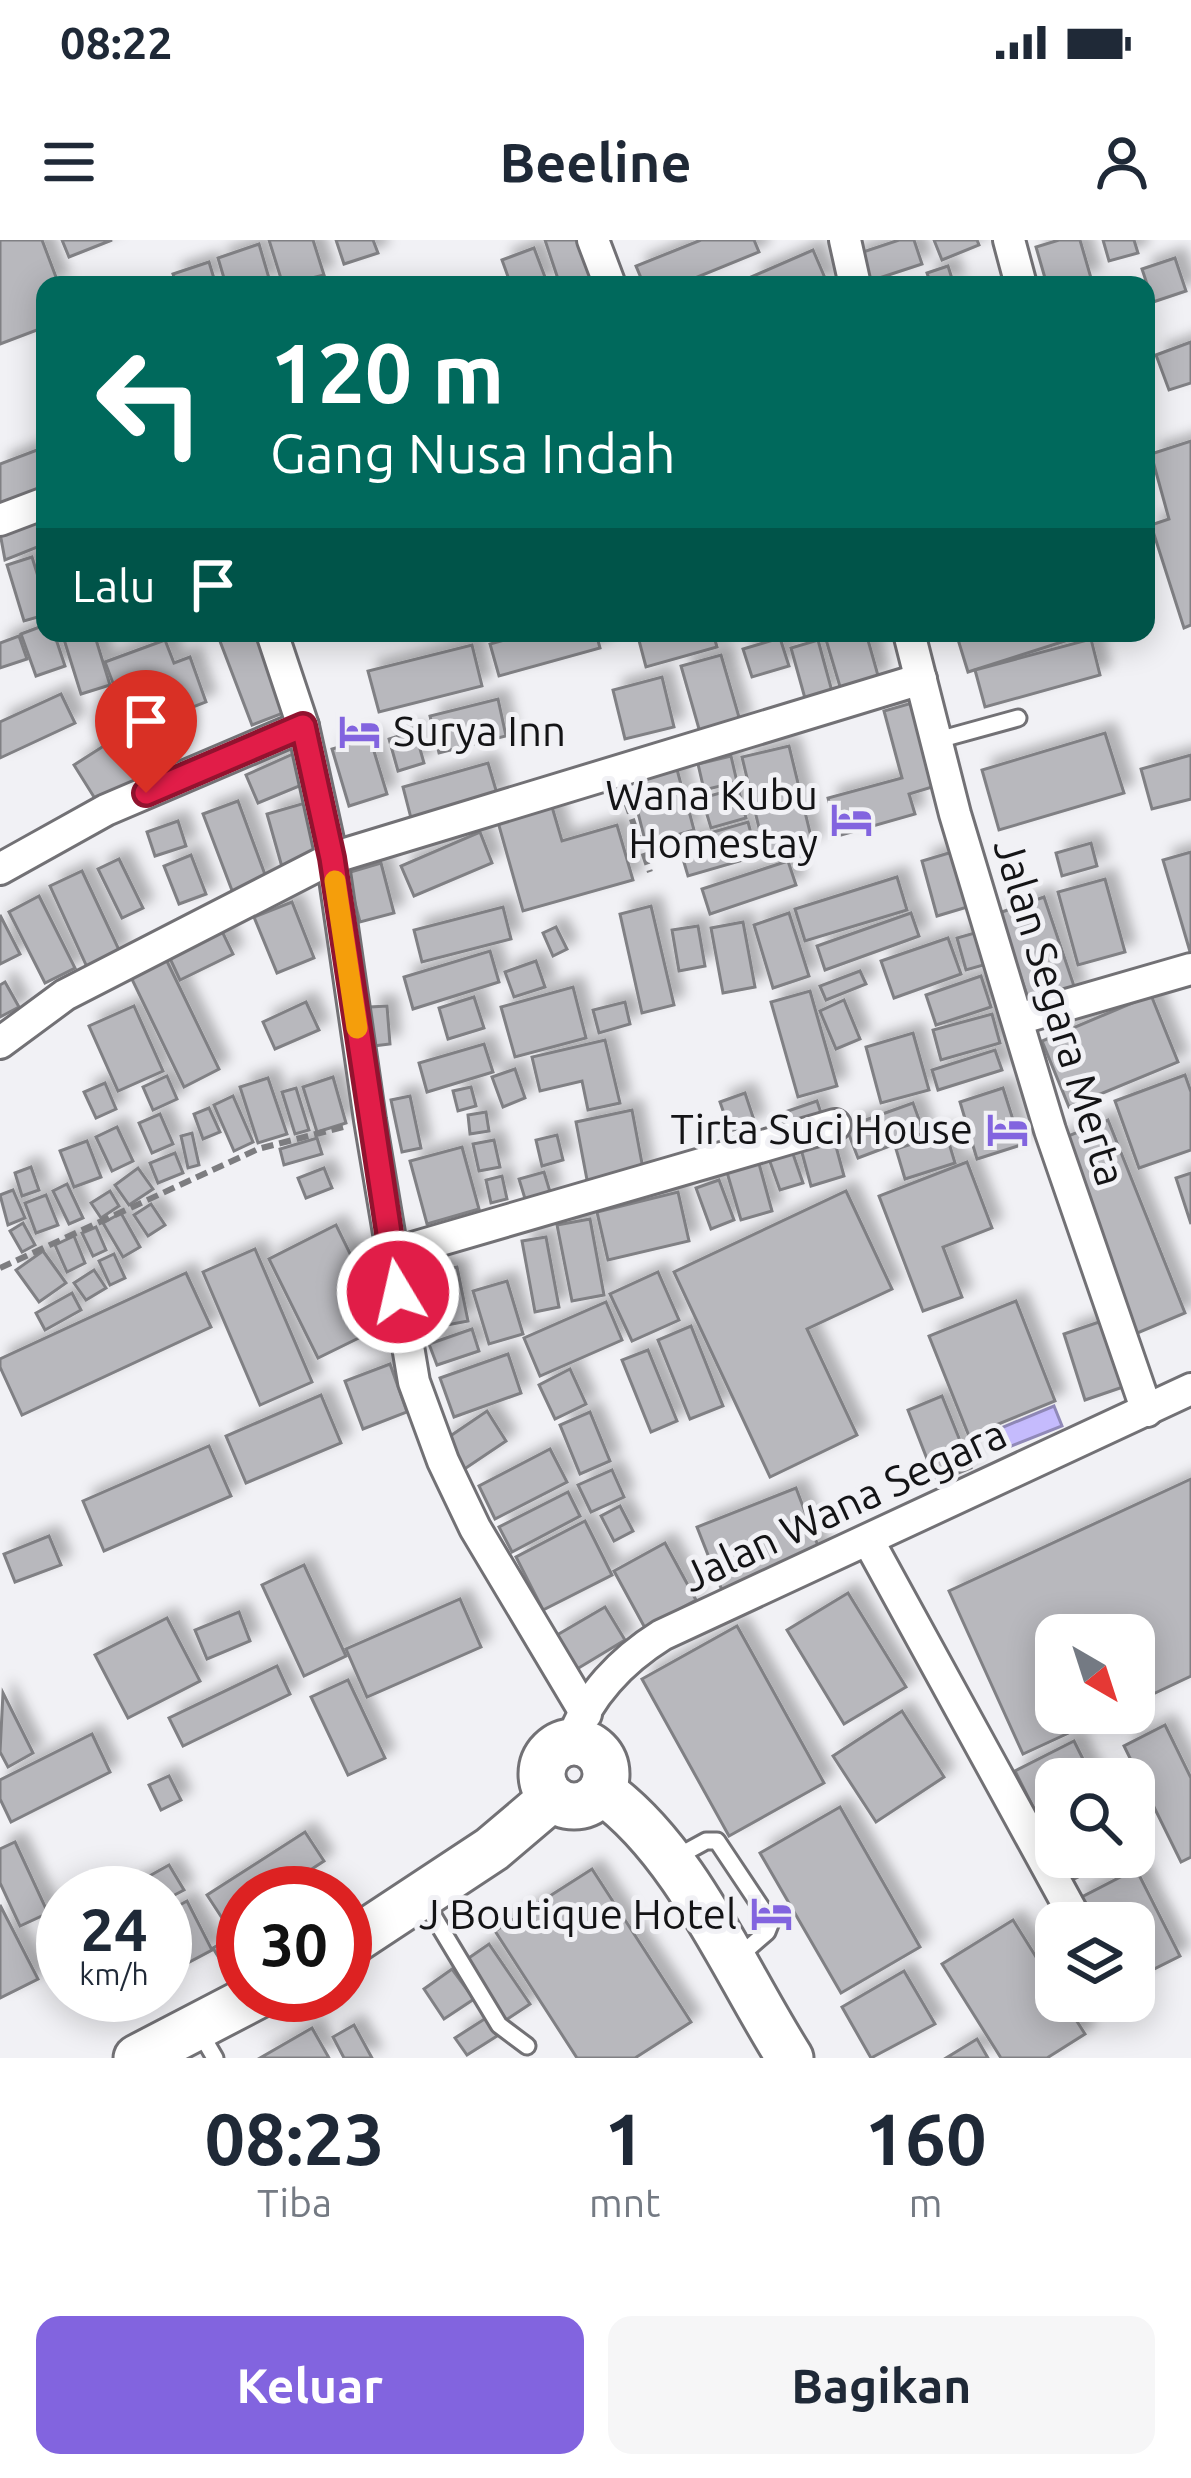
<!DOCTYPE html>
<html lang="id">
<style>
body{margin:0;font-family:Ubuntu,sans-serif;background:#f6f6f7;color:#1f2937;height:100vh;display:flex;flex-direction:column;font-size:45px;white-space:nowrap}
*{box-sizing:border-box;margin:0}
p{font-size:39px;color:#747a83}
.icon{flex:none;width:66px;height:66px;fill:none;stroke:currentColor;stroke-width:2;stroke-linecap:round;stroke-linejoin:round}
.map{position:relative;height:1818px;overflow:hidden}
.side{display:flex;flex-direction:column;background:#fff;flex:1}
.side>*{flex:none}
.top-card{position:absolute;left:36px;top:36px;width:1119px;height:366px;border-radius:24px;box-shadow:0 6px 30px #0003;background:#00695c;color:#fff;overflow:hidden}
.needle{width:78px;rotate:141deg}
.controls{position:absolute;left:1035px;top:1374px;display:grid;gap:24px}
.controls a{display:grid;place-items:center;width:120px;height:120px;border-radius:24px;background:#fff;box-shadow:0 6px 30px #0003;font-size:60px}
.speed{position:absolute;left:36px;top:1626px;display:flex;gap:24px;font-size:60px;font-weight:700;text-align:center}
.speed>*{display:grid;place-content:center;width:156px;height:156px;border-radius:50%;background:#fff;box-shadow:0 6px 30px #0003;line-height:1}
.speed small{font-size:30px;font-weight:400}
.speed .limit{border:18px solid #d22;background:#fff;color:#111}
.pin{position:absolute;display:grid;place-items:center;width:102px;height:102px;color:#fff;margin:-123px -51px;border-radius:50% 50% 50% 0;rotate:-45deg;box-shadow:0 0 12px #0007}
.pin .icon{rotate:45deg}
.me{position:absolute;width:132px;margin:-66px;rotate:351deg;stroke-linejoin:round;filter:drop-shadow(0 0 9px #0008)}
.turn{display:flex;align-items:center;gap:42px;height:252px;padding:0 36px;font-size:54px}
.turn .icon{width:156px;height:156px;stroke-width:2.5}
.turn b{display:block;font-size:84px;line-height:102px}
.then{display:flex;align-items:center;height:114px;padding:0 36px;background:#0003;gap:24px;font-size:45px}
.eta{display:flex;justify-content:space-evenly;align-items:center;height:204px;text-align:center}
.eta b{font-size:72px;font-weight:700;line-height:84px}
.primary-button{display:flex;gap:24px;margin-top:auto;padding:24px 36px}
.primary-button a{flex:1;height:138px;border-radius:24px;background:#8264df;color:#fff;font-size:48px;font-weight:700;line-height:138px;text-align:center}
.primary-button a+a{background:#f6f6f7;color:#1f2937}
.status{display:flex;justify-content:space-between;align-items:center;height:84px;padding:0 60px;background:#fff;direction:ltr}
.status svg{height:33px;fill:currentColor}
header{display:flex;justify-content:space-between;align-items:center;height:156px;padding:0 36px;background:#fff;font-size:54px;font-weight:700}
.map>svg:first-child{display:block}
</style>
<div class="status"><b>08:22</b><svg viewBox="0 0 49 12"><path d="M0 12V9h3v3zM5 12V6h3v6zM10 12V3h3v9zM15 12V0h3v12zM26 1h20v11H26zM47 4h2v5h-2z"/></svg></div>
<header><svg class="icon" aria-label="menu" viewBox="0 0 24 24"><path d="M4 6h16M4 12h16M4 18h16"/></svg>Beeline<svg class="icon" aria-label="person" viewBox="0 0 24 24"><circle cx="12" cy="8" r="4"/><path d="M4 21q1-7 8-7t8 7"/></svg></header>
<div class="map">
<svg width="1191" height="1818" viewBox="0 0 1191 1818">
<defs>
<filter id="shadow"><feDropShadow dx="10" dy="-10" stdDeviation="6" flood-color="#0004"/></filter>
</defs>
<rect width="100%" height="100%" fill="#f1f1f5"/>
<polygon fill="#c5bbfd" stroke="#9089b8" stroke-width="3" points="1054,1166 1062,1186 996,1212 989,1193"/>
<g fill="#b8b8bd" stroke="#808084" stroke-width="3" filter="url(#shadow)">
<polygon points="0,0 42,0 59,45 45,45 45,87 0,104"/>
<polygon points="62,0 112,0 69,17"/>
<polygon points="269,0 313,0 324,35 283,45"/>
<polygon points="336,0 373,0 378,13 344,24"/>
<polygon points="545,0 579,0 594,44 560,45"/>
<polygon points="701,0 754,0 759,12 678,45 644,45 636,26"/>
<polygon points="899,0 914,0 922,24 861,44 851,16"/>
<polygon points="934,0 977,0 979,5 942,20"/>
<polygon points="1059,0 1080,0 1091,38 1047,45 1036,7"/>
<polygon points="1103,0 1134,0 1138,13 1109,21"/>
<polygon points="259,4 271,45 226,45 218,18"/>
<polygon points="534,8 548,45 511,45 502,20"/>
<polygon points="813,10 828,45 755,45 751,37"/>
<polygon points="1175,18 1186,51 1153,62 1142,29"/>
<polygon points="209,22 216,45 177,45 173,34"/>
<polygon points="948,26 954,45 931,45 927,33"/>
<polygon points="1191,102 1191,143 1169,150 1156,115"/>
<polygon points="1191,201 1191,385 1184,388 1151,285 1169,279 1151,214"/>
<polygon points="45,207 45,250 0,267 0,224"/>
<polygon points="44,276 45,304 5,320 0,293"/>
<polygon points="32,317 45,359 45,375 24,381 7,325"/>
<polygon points="45,385 45,393 54,393 65,426 36,436 21,394"/>
<polygon points="62,393 94,393 110,445 81,454"/>
<polygon points="225,393 256,393 286,472 252,485 218,396"/>
<polygon points="530,393 596,393 600,408 499,436 490,404"/>
<polygon points="637,393 713,393 717,407 646,427"/>
<polygon points="824,393 866,393 879,439 841,450"/>
<polygon points="956,393 1090,393 968,432"/>
<polygon points="19,396 27,419 0,428 0,403"/>
<polygon points="780,398 789,426 752,437 743,409"/>
<polygon points="1091,399 1100,435 985,467 975,430"/>
<polygon points="165,400 174,423 190,417 206,462 131,491 105,422"/>
<polygon points="818,400 833,455 806,462 791,408"/>
<polygon points="472,405 482,446 379,472 368,431"/>
<polygon points="721,415 741,484 701,496 681,426"/>
<polygon points="662,437 674,487 625,499 613,450"/>
<polygon points="61,454 75,483 0,518 0,482"/>
<polygon points="498,459 506,496 439,513 430,476"/>
<polygon points="919,461 942,544 909,554 915,574 838,596 828,558 902,538 884,471"/>
<polygon points="415,491 424,523 398,531 389,499"/>
<polygon points="1105,493 1124,553 999,590 982,530"/>
<polygon points="370,498 387,554 349,566 332,509"/>
<polygon points="113,500 138,540 99,565 74,525"/>
<polygon points="789,506 813,605 766,617 742,517"/>
<polygon points="302,510 314,540 258,563 246,535"/>
<polygon points="1191,515 1191,559 1152,569 1141,529"/>
<polygon points="731,516 737,542 704,550 698,524"/>
<polygon points="675,522 682,548 642,559 636,532"/>
<polygon points="488,523 498,557 412,582 403,547"/>
<polygon points="738,548 746,578 711,588 702,558"/>
<polygon points="684,552 694,590 646,604 636,565"/>
<polygon points="550,560 562,601 617,585 633,640 523,671 496,575"/>
<polygon points="238,561 267,640 233,653 203,574"/>
<polygon points="305,563 323,622 284,634 267,574"/>
<polygon points="178,581 186,606 155,616 147,592"/>
<polygon points="748,582 757,616 688,636 678,602"/>
<polygon points="480,592 492,623 414,656 401,626"/>
<polygon points="1091,603 1097,626 1062,636 1056,613"/>
<polygon points="959,610 974,665 937,676 922,621"/>
<polygon points="1191,612 1191,715 1163,620"/>
<polygon points="191,615 206,654 179,664 164,626"/>
<polygon points="119,619 143,668 122,678 98,629"/>
<polygon points="788,621 796,645 710,674 702,649"/>
<polygon points="381,623 394,673 360,682 347,633"/>
<polygon points="82,631 120,712 87,727 50,646"/>
<polygon points="897,637 907,670 805,701 795,669"/>
<polygon points="1105,639 1125,712 1078,725 1058,652"/>
<polygon points="39,656 75,728 45,743 9,672"/>
<polygon points="1044,657 1076,752 1031,767 999,673"/>
<polygon points="292,662 314,718 277,733 254,677"/>
<polygon points="651,666 674,765 642,773 620,674"/>
<polygon points="503,667 511,699 422,722 414,690"/>
<polygon points="789,673 809,736 773,748 754,685"/>
<polygon points="911,673 919,696 825,730 817,706"/>
<polygon points="0,675 20,714 0,724"/>
<polygon points="743,682 755,747 723,753 711,688"/>
<polygon points="219,685 233,714 180,740 166,710"/>
<polygon points="698,686 705,726 679,731 672,690"/>
<polygon points="556,687 567,709 553,716 543,693"/>
<polygon points="985,690 994,722 966,730 957,698"/>
<polygon points="948,698 961,734 894,758 881,721"/>
<polygon points="162,711 219,829 184,847 127,729"/>
<polygon points="490,711 499,742 413,769 404,737"/>
<polygon points="536,721 545,747 514,757 505,732"/>
<polygon points="860,731 866,744 826,760 820,746"/>
<polygon points="981,736 991,767 936,785 926,755"/>
<polygon points="5,742 19,767 0,777 0,745"/>
<polygon points="573,747 586,798 515,817 501,767"/>
<polygon points="810,751 837,846 798,857 771,762"/>
<polygon points="1151,755 1178,822 1069,867 1042,801"/>
<polygon points="474,757 484,788 448,799 439,768"/>
<polygon points="844,760 860,799 836,809 820,771"/>
<polygon points="306,762 319,790 275,809 263,782"/>
<polygon points="625,762 630,784 599,793 593,770"/>
<polygon points="134,766 163,831 118,851 89,786"/>
<polygon points="387,766 390,804 373,806 370,767"/>
<polygon points="992,774 1000,803 941,820 933,790"/>
<polygon points="913,793 929,850 881,863 866,807"/>
<polygon points="605,800 620,863 588,870 582,841 540,851 532,817"/>
<polygon points="484,804 493,832 427,852 419,823"/>
<polygon points="995,810 1002,830 938,850 932,830"/>
<polygon points="515,829 525,858 503,867 492,837"/>
<polygon points="1185,835 1191,852 1191,910 1139,928 1115,861"/>
<polygon points="167,836 177,859 153,870 143,847"/>
<polygon points="333,837 346,883 317,892 303,847"/>
<polygon points="268,838 287,894 258,903 240,847"/>
<polygon points="105,843 116,869 96,878 84,852"/>
<polygon points="471,847 476,866 458,871 453,851"/>
<polygon points="296,848 309,890 295,894 282,852"/>
<polygon points="1003,848 1021,905 977,919 960,862"/>
<polygon points="745,853 755,883 730,891 720,862"/>
<polygon points="233,856 253,902 234,911 214,865"/>
<polygon points="410,856 421,908 402,912 391,860"/>
<polygon points="817,861 825,885 792,896 785,872"/>
<polygon points="913,863 924,893 858,918 846,887"/>
<polygon points="209,868 220,892 203,899 194,874"/>
<polygon points="632,870 644,934 588,945 576,882"/>
<polygon points="486,872 489,891 470,894 468,875"/>
<polygon points="160,874 173,904 152,913 139,883"/>
<polygon points="1108,880 1185,1073 1135,1094 1058,900"/>
<polygon points="117,887 133,921 112,931 96,897"/>
<polygon points="192,893 199,925 188,928 181,896"/>
<polygon points="946,893 955,923 905,939 896,909"/>
<polygon points="557,895 563,920 542,926 536,900"/>
<polygon points="317,898 322,914 284,925 280,909"/>
<polygon points="834,899 844,936 811,946 801,909"/>
<polygon points="494,900 500,927 479,931 473,904"/>
<polygon points="87,901 101,937 74,947 60,911"/>
<polygon points="462,907 479,969 427,984 410,921"/>
<polygon points="792,911 803,943 780,950 769,919"/>
<polygon points="175,913 183,933 158,943 150,923"/>
<polygon points="758,920 772,971 741,980 726,929"/>
<polygon points="967,922 992,988 943,1007 962,1057 923,1071 879,956"/>
<polygon points="31,927 39,950 22,956 15,933"/>
<polygon points="138,928 153,949 129,965 115,945"/>
<polygon points="324,928 332,948 306,958 298,938"/>
<polygon points="544,932 551,955 526,962 519,939"/>
<polygon points="1191,933 1191,984 1176,938"/>
<polygon points="502,936 507,959 491,963 486,940"/>
<polygon points="719,940 734,980 711,989 696,948"/>
<polygon points="67,944 83,978 69,984 53,951"/>
<polygon points="13,950 25,978 8,985 0,955"/>
<polygon points="110,951 119,966 101,978 91,963"/>
<polygon points="846,951 892,1049 807,1089 857,1195 770,1237 674,1032"/>
<polygon points="678,952 689,1001 608,1020 597,972"/>
<polygon points="46,955 58,985 36,993 25,963"/>
<polygon points="151,964 165,985 148,996 134,975"/>
<polygon points="121,973 140,1007 123,1017 103,983"/>
<polygon points="590,979 604,1055 572,1061 557,985"/>
<polygon points="23,983 35,1005 22,1012 10,991"/>
<polygon points="336,985 385,1085 318,1118 269,1019"/>
<polygon points="96,987 106,1010 93,1016 82,993"/>
<polygon points="74,996 85,1023 67,1032 55,1005"/>
<polygon points="546,997 559,1067 535,1072 522,1001"/>
<polygon points="255,1009 312,1142 260,1165 203,1032"/>
<polygon points="43,1011 66,1043 39,1062 16,1030"/>
<polygon points="114,1014 125,1038 110,1045 99,1021"/>
<polygon points="457,1027 468,1081 431,1088 420,1034"/>
<polygon points="94,1030 106,1048 86,1060 74,1043"/>
<polygon points="658,1032 679,1080 632,1101 610,1054"/>
<polygon points="186,1033 211,1087 22,1175 0,1127 0,1119"/>
<polygon points="507,1041 523,1094 489,1104 473,1051"/>
<polygon points="72,1053 81,1070 45,1090 36,1073"/>
<polygon points="1016,1061 1055,1161 969,1196 929,1096"/>
<polygon points="606,1062 622,1100 540,1136 524,1098"/>
<polygon points="1102,1081 1123,1147 1085,1160 1064,1094"/>
<polygon points="691,1086 723,1166 690,1179 658,1100"/>
<polygon points="472,1089 479,1111 437,1125 429,1104"/>
<polygon points="648,1110 677,1181 651,1192 622,1120"/>
<polygon points="508,1114 521,1153 454,1177 440,1138"/>
<polygon points="390,1124 407,1172 363,1189 345,1141"/>
<polygon points="570,1129 586,1164 555,1179 539,1145"/>
<polygon points="321,1155 341,1203 246,1243 226,1196"/>
<polygon points="942,1156 971,1228 936,1242 908,1170"/>
<polygon points="487,1171 506,1201 463,1230 443,1201"/>
<polygon points="590,1172 610,1221 580,1234 560,1185"/>
<polygon points="209,1206 231,1256 104,1311 83,1261"/>
<polygon points="550,1209 567,1242 495,1279 479,1246"/>
<polygon points="612,1230 624,1257 591,1272 578,1245"/>
<polygon points="1191,1239 1191,1436 1134,1463 1134,1395 1056,1395 1056,1473 1112,1473 1023,1514 949,1351"/>
<polygon points="796,1248 823,1319 725,1358 697,1287"/>
<polygon points="568,1252 580,1276 512,1312 499,1287"/>
<polygon points="620,1266 633,1291 614,1301 601,1276"/>
<polygon points="585,1281 612,1335 543,1370 516,1317"/>
<polygon points="49,1296 61,1325 15,1342 4,1314"/>
<polygon points="665,1303 696,1360 645,1388 614,1331"/>
<polygon points="304,1325 346,1416 304,1436 262,1345"/>
<polygon points="848,1353 906,1447 844,1484 787,1390"/>
<polygon points="460,1359 481,1407 367,1457 346,1409"/>
<polygon points="605,1367 625,1400 577,1429 557,1395"/>
<polygon points="239,1372 250,1401 207,1419 195,1390"/>
<polygon points="167,1378 200,1441 128,1478 95,1415"/>
<polygon points="737,1386 824,1543 729,1596 642,1439"/>
<polygon points="277,1426 290,1454 183,1506 169,1478"/>
<polygon points="348,1440 385,1518 348,1535 311,1457"/>
<polygon points="3,1453 33,1513 8,1527 0,1512"/>
<polygon points="902,1471 944,1537 876,1582 833,1516"/>
<polygon points="1165,1485 1191,1538 1191,1617 1181,1622 1124,1506"/>
<polygon points="92,1494 110,1532 11,1582 0,1559 0,1540"/>
<polygon points="1074,1501 1093,1539 1056,1539 1056,1613 1015,1531"/>
<polygon points="169,1536 181,1560 161,1570 149,1545"/>
<polygon points="840,1567 920,1707 841,1753 760,1613"/>
<polygon points="305,1592 324,1621 275,1653 243,1653 243,1674 226,1684 207,1655"/>
<polygon points="15,1602 48,1673 20,1686 0,1643 0,1609"/>
<polygon points="1058,1617 1119,1617 1070,1641"/>
<polygon points="169,1625 184,1650 165,1660 165,1653 119,1653"/>
<polygon points="592,1629 691,1782 635,1818 577,1818 495,1691"/>
<polygon points="1136,1629 1180,1716 1134,1739 1134,1683 1088,1683 1076,1660"/>
<polygon points="187,1661 212,1710 165,1735 165,1673"/>
<polygon points="0,1665 38,1739 0,1758"/>
<polygon points="1013,1680 1056,1749 1056,1761 1064,1761 1085,1794 1047,1818 1001,1818 942,1724"/>
<polygon points="243,1690 243,1731 231,1738 213,1708"/>
<polygon points="489,1704 530,1764 503,1782 463,1722"/>
<polygon points="452,1729 474,1759 444,1779 424,1749"/>
<polygon points="904,1731 935,1784 871,1818 842,1767"/>
<polygon points="486,1778 497,1796 467,1815 455,1798"/>
<polygon points="354,1785 372,1818 344,1818 333,1797"/>
<polygon points="312,1788 329,1818 260,1818"/>
<polygon points="977,1799 988,1818 946,1818"/>
</g>
<g fill="none" stroke-linecap="round" stroke-linejoin="round">
<defs>
<g id="service">
<polyline points="938,500 1018,478"/>
<polyline points="673,1619 706,1601 717,1601 771,1682 767,1692 736,1719"/>
<polyline points="423,1659 499,1785 527,1806"/>
<polyline points="198,1789 215,1818"/>
</g>
<g id="minor">
<polyline points="593,0 610,45"/>
<polyline points="845,0 855,45"/>
<polyline points="1009,0 1021,45"/>
<polyline points="0,280 45,263"/>
<polyline points="909,393 955,574 1050,890 1147,1171"/>
<polyline points="0,629 106,570 303,486"/>
<polyline points="1018,779 1191,729"/>
<polyline points="0,803 65,755 332,618 303,486 272,393"/>
<polyline points="392,1014 835,885"/>
<polyline points="868,1300 1078,1683"/>
<polyline points="586,1474 475,1288 443,1221 414,1142 370,880 332,618 921,439"/>
<path d="M572,1501c15,-45 50,-81 90,-106l529,-246"/>
</g>
<g id="secondary">
<circle cx="574" cy="1534" r="32"/>
<path d="M602,1551c84,60 133,181 188,267"/>
<polyline points="345,1706 492,1609 552,1558"/>
<polyline points="137,1818 258,1755"/>
</g>
</defs>
<use href="#service" stroke="#727175" stroke-width="21"/>
<use href="#minor" stroke="#727175" stroke-width="36"/>
<use href="#secondary" stroke="#727175" stroke-width="51"/>
<g stroke="#7d7d80" stroke-width="6" stroke-dasharray="12 6" stroke-linecap="butt">
<polyline points="626,562 650,632"/>
<polyline points="0,1028 258,909 343,887"/>
</g>
<use href="#service" stroke="#fff" stroke-width="15"/>
<use href="#minor" stroke="#fff" stroke-width="30"/>
<use href="#secondary" stroke="#fff" stroke-width="45"/>
</g>
<g fill="none" stroke-linecap="round" stroke-linejoin="round">
<defs>
<polyline id="route" points="146,553 303,486 332,618 398,1052"/>
</defs>
<use href="#route" stroke="#92132f" stroke-width="30"/>
<use href="#route" stroke="#e11d48" stroke-width="21"/>
<polyline stroke="#f59e0b" stroke-width="21" points="335,641 357,788"/>
</g>
<defs>
<symbol id="hotel-bare" viewBox="-9 -9 18 18"><path d="M-6-4.5h1.5V1H6V5H4.5V3h-9V5H-6ZM-4 0a1.8 1.8 0 1 1 3.6 0ZM.5 0V-2.5h3Q6-2.5 6 0Z" fill="#8264df" stroke="#f1f1f5" stroke-width="2.5" paint-order="stroke"/></symbol>
</defs>
<g fill-rule="evenodd">
<use href="#hotel-bare" x="330" y="462" width="59" height="59"/>
<use href="#hotel-bare" x="822" y="550" width="59" height="59"/>
<use href="#hotel-bare" x="978" y="860" width="59" height="59"/>
<use href="#hotel-bare" x="742" y="1644" width="59" height="59"/>
</g>
<g text-anchor="middle" stroke-width="10" stroke-linejoin="round" paint-order="stroke">
<g font-size="42" fill="#141416" stroke="#f1f1f5" text-anchor="end">
<text x="393" y="506" text-anchor="start">Surya Inn</text>
<text x="818" y="570">Wana Kubu<tspan x="818" dy="48">Homestay</tspan></text>
<text x="973" y="904">Tirta Suci House</text>
<text x="737" y="1689">J Boutique Hotel</text>
</g>
<g font-size="42" fill="#141416" stroke="#f1f1f5">
<text transform="translate(1060 772) rotate(73)" y="15">Jalan Segara Merta</text>
<text transform="translate(844 1265) rotate(-25)" y="15">Jalan Wana Segara</text>
</g>
</g>
</svg>
<div class="controls">
<a><svg class="needle" viewBox="-14 -14 28 28"><path d="M0-13l5 13h-10z" fill="#e53935"/><path d="M0 13l5-13h-10z" fill="#747a83"/></svg></a>
<a><svg class="icon" aria-label="search" viewBox="0 0 24 24"><circle cx="10" cy="10" r="6"/><path d="M15 15l6 6"/></svg></a>
<a><svg class="icon" aria-label="layers" viewBox="0 0 24 24"><path d="M12 4l9 5-9 5-9-5zM3 14l9 5 9-5"/></svg></a>
</div>
<div class="speed"><div>24<small>km/h</small></div><div class="limit">30</div></div>
<div class="pin" style="left:146px;top:553px;background:#d93025"><svg class="icon" aria-label="arrive" viewBox="0 0 24 24"><path d="M6 21V4h12l-3 4 3 4H6"/></svg></div>
<svg class="me" style="left:398px;top:1052px" viewBox="-20 -20 40 40"><circle r="17" fill="#e11d48" stroke="#fff" stroke-width="3"/><path d="M0-11L8 9 0 5-8 9z" fill="#fff"/></svg>
<div class="top-card">
<div class="turn"><svg class="icon" aria-label="left" viewBox="0 0 24 24"><path d="M17 20v-9H6M10 6l-5 5 5 5"/></svg><div><b>120 m</b>Gang Nusa Indah</div></div>
<div class="then">Lalu<svg class="icon" aria-label="arrive" viewBox="0 0 24 24"><path d="M6 21V4h12l-3 4 3 4H6"/></svg></div>
</div>
</div>
<section class="side">
<div class="eta">
<div><b>08:23</b><p>Tiba</p></div>
<div><b>1</b><p>mnt</p></div>
<div><b>160</b><p>m</p></div>
</div>
<div class="primary-button"><a>Keluar</a><a>Bagikan</a></div>
</section>
